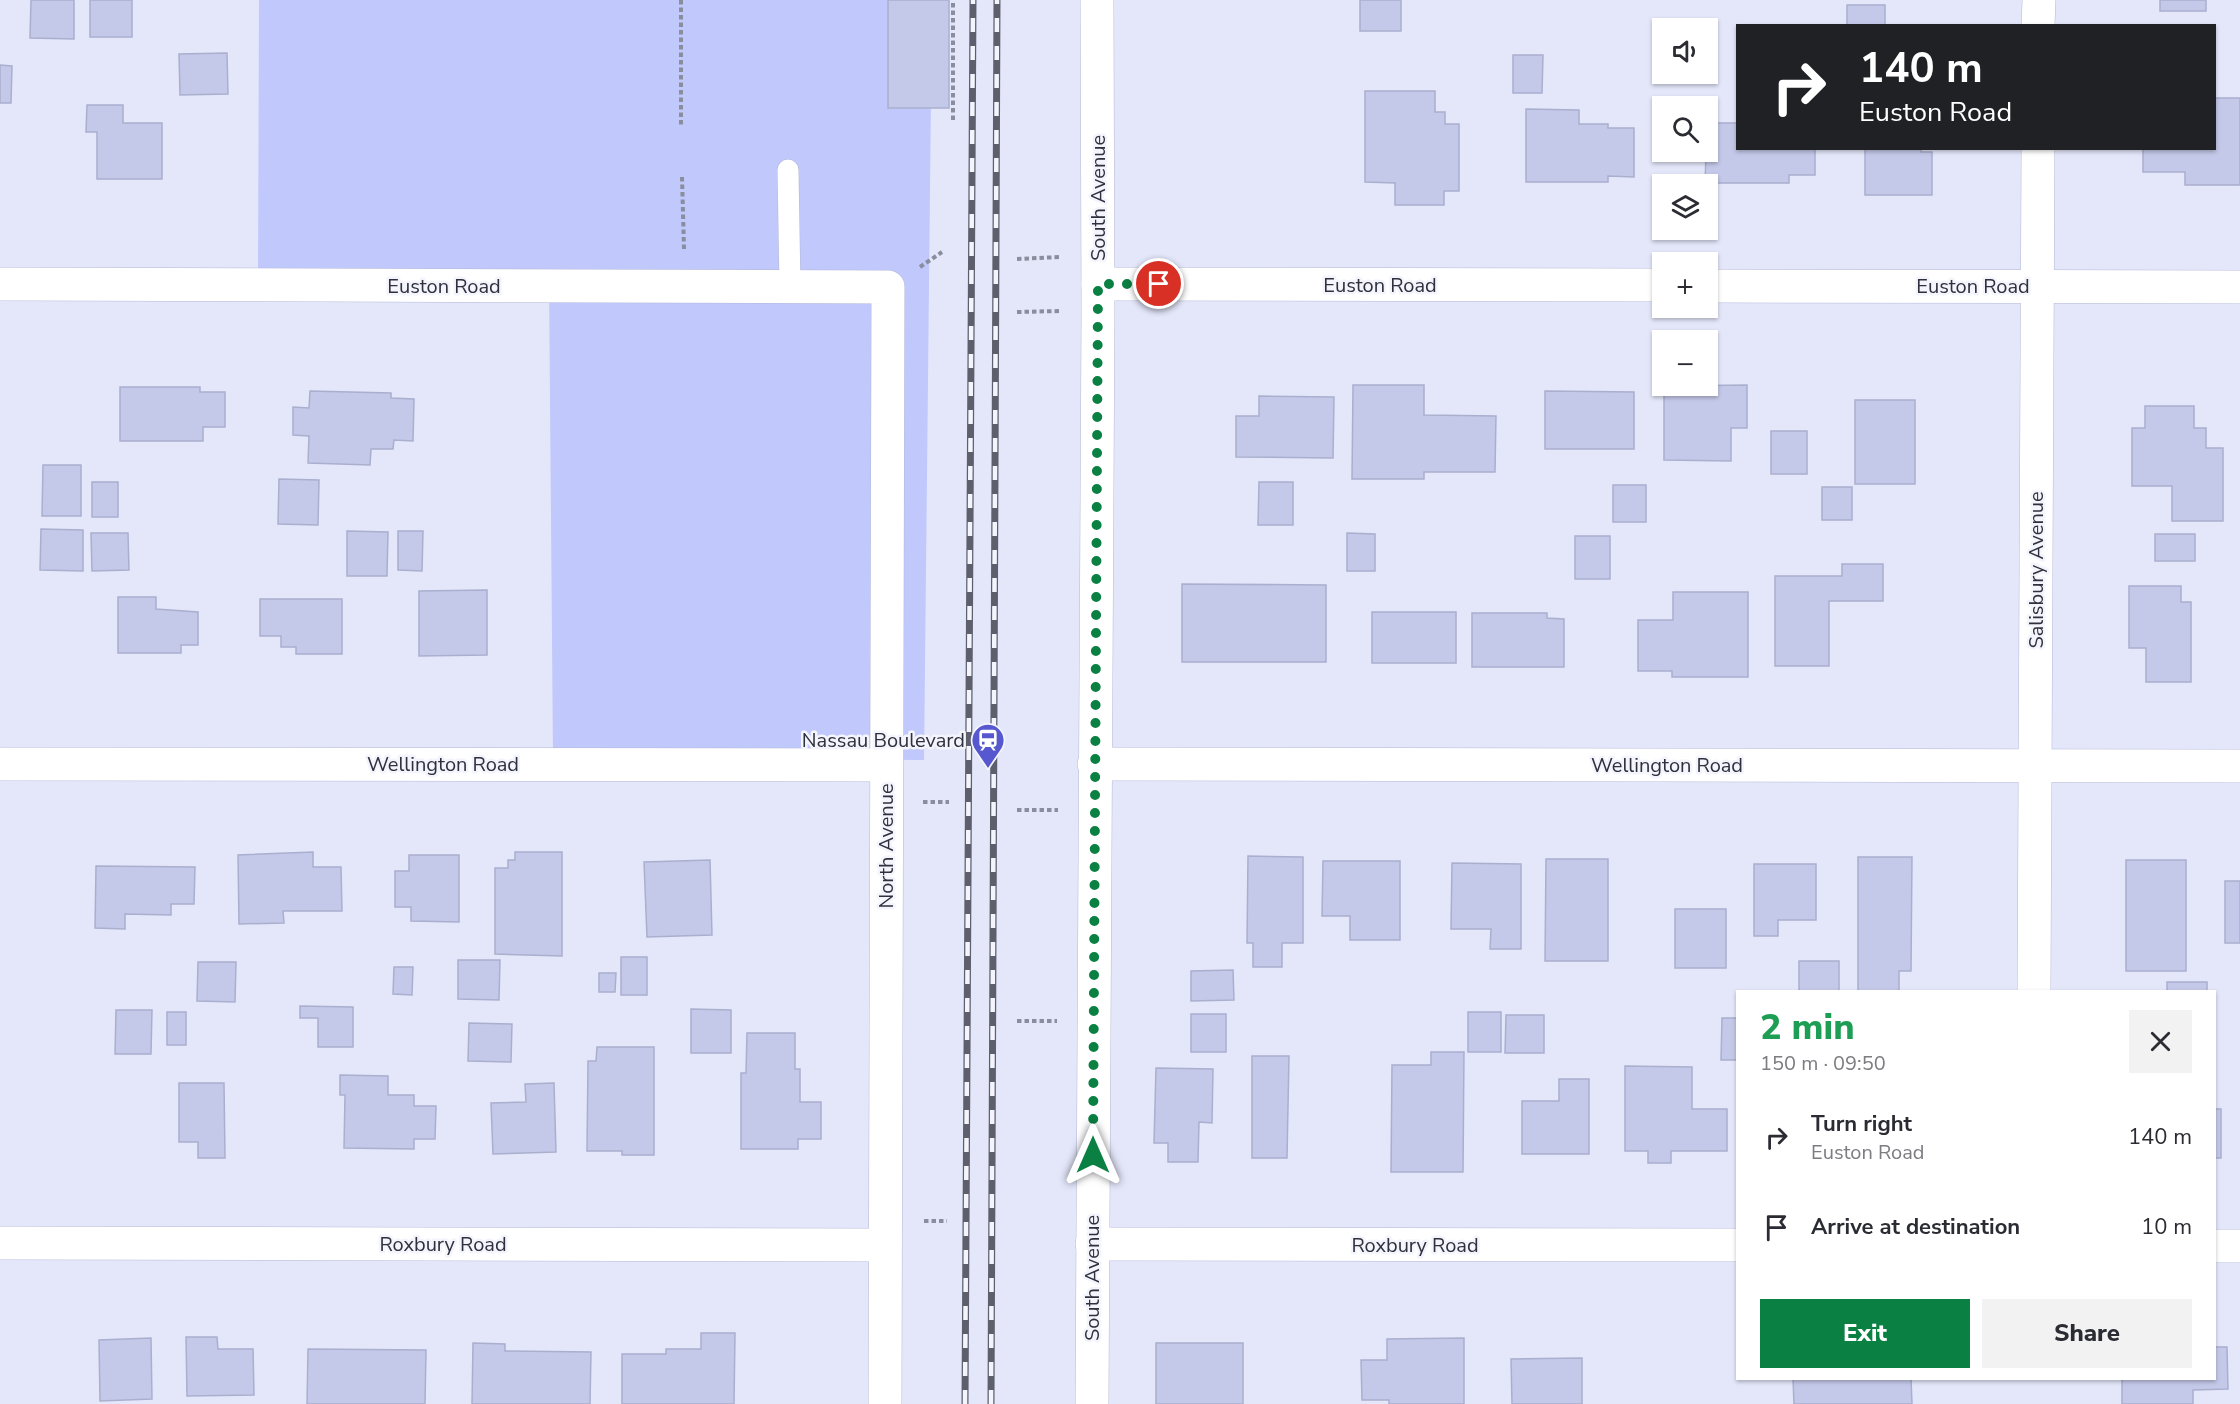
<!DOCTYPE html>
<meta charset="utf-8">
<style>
body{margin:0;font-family:"Nunito Sans",sans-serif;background:#f2f2f3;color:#2b2b33;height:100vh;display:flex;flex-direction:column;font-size:22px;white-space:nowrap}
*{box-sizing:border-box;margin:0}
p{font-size:20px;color:#7c7c81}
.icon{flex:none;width:33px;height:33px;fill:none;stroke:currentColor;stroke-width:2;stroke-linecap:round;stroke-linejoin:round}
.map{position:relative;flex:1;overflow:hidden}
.details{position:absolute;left:1736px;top:990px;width:480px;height:390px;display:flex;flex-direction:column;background:#fff;border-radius:0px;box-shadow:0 2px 4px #0004}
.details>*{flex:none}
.hud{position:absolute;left:1736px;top:24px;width:480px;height:126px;border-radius:0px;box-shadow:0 2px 4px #0004;background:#202124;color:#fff;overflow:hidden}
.controls{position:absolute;left:1652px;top:18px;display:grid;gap:12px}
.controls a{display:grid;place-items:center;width:66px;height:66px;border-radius:0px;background:#fff;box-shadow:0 2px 4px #0004;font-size:30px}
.pin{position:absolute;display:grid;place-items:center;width:51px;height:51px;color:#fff;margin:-26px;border:3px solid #fff;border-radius:50%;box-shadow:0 2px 6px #0007}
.me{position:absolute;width:66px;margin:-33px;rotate:0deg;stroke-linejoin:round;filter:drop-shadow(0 0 4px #0008)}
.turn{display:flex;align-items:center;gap:21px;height:126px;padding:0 24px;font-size:27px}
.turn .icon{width:78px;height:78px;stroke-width:2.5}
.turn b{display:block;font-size:42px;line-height:51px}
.round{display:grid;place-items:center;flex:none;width:63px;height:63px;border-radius:0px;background:#f2f2f3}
.head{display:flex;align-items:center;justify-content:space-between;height:102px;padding:0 24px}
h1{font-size:36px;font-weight:800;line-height:45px;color:#1e9e55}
.cta{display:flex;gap:12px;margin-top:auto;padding:12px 24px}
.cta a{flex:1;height:69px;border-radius:0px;background:#0b8043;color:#fff;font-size:24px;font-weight:800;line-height:69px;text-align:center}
.cta a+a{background:#f2f2f3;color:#2b2b33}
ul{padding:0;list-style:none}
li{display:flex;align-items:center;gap:18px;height:90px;padding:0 24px}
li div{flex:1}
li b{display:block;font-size:22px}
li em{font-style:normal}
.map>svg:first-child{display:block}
</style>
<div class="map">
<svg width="2240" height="1404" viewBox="0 0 2240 1404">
<rect width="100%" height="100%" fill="#e4e7fa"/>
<polygon fill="#c0c8fc" points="259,0 932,0 924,760 553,758 549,279 258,278"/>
<g fill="#c4c9e9" stroke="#aaafce" stroke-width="1.5">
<polygon points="31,0 74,0 74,39 30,38"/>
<rect x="90" y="0" width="42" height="37"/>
<rect x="888" y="0" width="61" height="108"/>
<rect x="1360" y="0" width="41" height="31"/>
<rect x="2160" y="0" width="46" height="11"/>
<rect x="1847" y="5" width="38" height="21"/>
<polygon points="227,53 228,94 180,95 179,54"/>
<polygon points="1513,55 1543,55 1542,93 1513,93"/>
<polygon points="0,65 12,66 11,103 0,103"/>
<polygon points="1365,91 1435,91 1435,112 1445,112 1445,124 1459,124 1459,191 1444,191 1444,205 1395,205 1395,183 1365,182"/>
<polygon points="2214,98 2240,98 2240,185 2185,185 2185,172 2143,172 2143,148 2214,148"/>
<polygon points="87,105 123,105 123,123 162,123 162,179 97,179 97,132 86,132"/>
<polygon points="1526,109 1579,110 1579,124 1608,124 1608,128 1634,128 1634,177 1608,176 1608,182 1526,182"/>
<polygon points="1707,123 1737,123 1737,148 1815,148 1815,175 1789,175 1789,183 1705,183"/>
<polygon points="1865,148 1921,148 1921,152 1932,152 1932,195 1865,195"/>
<polygon points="1353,385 1424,385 1424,415 1496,416 1495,472 1424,472 1424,479 1352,479"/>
<polygon points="1747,385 1747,428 1731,428 1731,461 1664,460 1664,386"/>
<polygon points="120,387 200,387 200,392 225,392 225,427 203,427 203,441 120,441"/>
<polygon points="310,391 391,393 391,398 414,399 413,441 394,440 393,449 371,449 370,465 308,463 309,436 293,435 293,407 309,408"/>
<polygon points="1545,391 1634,392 1634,449 1545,449"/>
<polygon points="1259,396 1334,397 1333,458 1236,457 1236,416 1259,416"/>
<rect x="1855" y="400" width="60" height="84"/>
<polygon points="2145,406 2194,406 2194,428 2206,428 2206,448 2223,448 2223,521 2172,521 2172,486 2132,486 2132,428 2145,428"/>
<rect x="1771" y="431" width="36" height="43"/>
<polygon points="43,465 81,465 81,516 42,516"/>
<polygon points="279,479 319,480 318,525 278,524"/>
<rect x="92" y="482" width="26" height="35"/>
<polygon points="1259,482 1293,482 1293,525 1258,525"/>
<rect x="1613" y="485" width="33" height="37"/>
<rect x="1822" y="487" width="30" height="33"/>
<polygon points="41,529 83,530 83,571 40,570"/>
<polygon points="347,531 388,532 387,576 347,576"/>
<polygon points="398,531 423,531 422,571 398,570"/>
<polygon points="91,533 128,533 129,570 92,571"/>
<polygon points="1347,533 1375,534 1375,571 1347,571"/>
<rect x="2155" y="534" width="40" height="27"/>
<rect x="1575" y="536" width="35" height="43"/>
<polygon points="1842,564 1883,564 1883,601 1829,601 1829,666 1775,666 1775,576 1842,576"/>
<polygon points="1182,584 1326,585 1326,662 1182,662"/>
<polygon points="2129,586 2181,586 2181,602 2191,602 2191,682 2146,682 2146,648 2129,648"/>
<polygon points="487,590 487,655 419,656 419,591"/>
<polygon points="1673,592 1748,592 1748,677 1672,677 1672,671 1638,671 1638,620 1673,620"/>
<polygon points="118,597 156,597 156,609 198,612 198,645 181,645 181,653 118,653"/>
<polygon points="260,599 342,599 342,654 296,654 296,647 281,647 281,636 260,636"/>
<rect x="1372" y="612" width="84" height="51"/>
<polygon points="1472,613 1547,613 1547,618 1564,619 1564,667 1472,667"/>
<polygon points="313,852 313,867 341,867 342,911 283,911 284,923 239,924 238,855"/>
<polygon points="515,852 562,852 562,956 495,954 495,868 508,868 508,860 515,860"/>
<polygon points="409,855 459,855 459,922 411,921 411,907 395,907 395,871 409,871"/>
<polygon points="1248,856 1303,857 1303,943 1282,943 1282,967 1253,967 1253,943 1247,943"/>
<polygon points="1858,857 1912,857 1911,971 1899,971 1899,992 1858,992"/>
<polygon points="1546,859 1608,859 1608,961 1545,961"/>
<polygon points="710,860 712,935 647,937 644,862"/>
<rect x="2126" y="860" width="60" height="111"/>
<polygon points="1323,861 1400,861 1400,940 1350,940 1350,916 1322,916"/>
<polygon points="1452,863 1521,864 1521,949 1490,949 1491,929 1451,929"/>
<polygon points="1754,864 1816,864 1816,920 1778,920 1778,936 1754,936"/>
<polygon points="96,866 195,867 194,904 171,904 171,915 125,914 125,929 95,928"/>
<rect x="2225" y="881" width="15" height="62"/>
<rect x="1675" y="909" width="51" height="59"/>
<rect x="621" y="957" width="26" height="38"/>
<polygon points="458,960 500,960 499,1000 458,999"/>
<rect x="1799" y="961" width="40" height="31"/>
<polygon points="198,962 236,962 235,1002 197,1001"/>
<polygon points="394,967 413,967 412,995 393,994"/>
<polygon points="1233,970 1234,1000 1191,1001 1191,971"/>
<polygon points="599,973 616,973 615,992 599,992"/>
<rect x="2167" y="982" width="40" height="10"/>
<polygon points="300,1006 353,1007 353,1047 318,1047 318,1018 300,1018"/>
<polygon points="691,1009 731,1010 731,1053 691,1053"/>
<polygon points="116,1010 152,1010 151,1054 115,1054"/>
<rect x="167" y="1012" width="19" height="33"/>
<rect x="1468" y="1012" width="33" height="40"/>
<rect x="1191" y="1014" width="35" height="38"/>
<polygon points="1506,1015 1544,1015 1544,1053 1505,1053"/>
<polygon points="1722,1018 1737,1018 1737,1060 1721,1060"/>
<polygon points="469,1023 512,1024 511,1062 468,1061"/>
<polygon points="747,1033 795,1033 795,1069 800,1069 800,1102 821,1102 821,1139 798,1139 798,1149 741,1149 741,1073 746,1073"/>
<polygon points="597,1047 654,1047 654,1155 622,1155 622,1151 587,1151 588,1061 596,1061"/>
<polygon points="1431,1052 1464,1052 1463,1172 1391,1172 1392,1065 1431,1065"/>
<polygon points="1252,1056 1289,1056 1287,1158 1252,1158"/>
<polygon points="1625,1066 1692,1067 1692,1109 1727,1109 1727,1151 1671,1151 1671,1163 1648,1163 1648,1151 1625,1151"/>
<polygon points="1156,1068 1213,1069 1212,1123 1199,1122 1198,1162 1168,1162 1168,1143 1154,1143"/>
<polygon points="340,1075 388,1076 388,1095 414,1095 414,1106 436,1106 435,1139 414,1139 414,1149 344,1148 345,1095 340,1095"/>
<polygon points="1559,1079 1589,1079 1589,1154 1522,1154 1522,1101 1559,1101"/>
<polygon points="179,1083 224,1083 225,1158 198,1158 198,1142 179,1142"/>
<polygon points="554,1083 556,1152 493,1154 491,1103 526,1102 525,1084"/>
<rect x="2214" y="1109" width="7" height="49"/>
<polygon points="701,1333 735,1333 734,1404 622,1404 622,1354 666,1354 666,1349 701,1349"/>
<polygon points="186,1337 217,1337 218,1349 253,1349 254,1395 187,1396"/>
<polygon points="151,1338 152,1399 100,1401 99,1340"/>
<polygon points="1464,1338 1464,1404 1389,1404 1389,1400 1362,1400 1361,1360 1387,1360 1387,1339"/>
<polygon points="473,1343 505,1344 505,1351 591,1352 590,1404 472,1404"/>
<rect x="1156" y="1343" width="87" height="61"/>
<polygon points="2214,1347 2227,1347 2228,1389 2193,1390 2193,1404 2122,1404 2122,1378 2214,1378"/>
<polygon points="308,1349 426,1350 425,1404 307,1404"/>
<polygon points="1582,1358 1582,1404 1512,1404 1511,1359"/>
<polygon points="1793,1378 1911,1378 1912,1404 1794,1404"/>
</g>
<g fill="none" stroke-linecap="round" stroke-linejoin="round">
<defs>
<polyline id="service" points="788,170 790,287"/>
<g id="minor">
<polyline points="2038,26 2039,0"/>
<polyline points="0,284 888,287 885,1404"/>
<polyline points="1098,284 1662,285"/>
<polyline points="1707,286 2240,287"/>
<polyline points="0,764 886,765"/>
<polyline points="1094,764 2240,766"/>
<polyline points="2034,992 2038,148"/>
<polyline points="0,1243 885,1245"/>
<polyline points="1092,1244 1737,1245"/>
<polyline points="2214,1246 2240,1246"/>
<polyline points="1092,1404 1098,312 1097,0"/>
</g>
</defs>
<use href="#service" stroke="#b3b8d7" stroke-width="22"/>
<use href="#minor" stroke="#b3b8d7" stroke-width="34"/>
<g stroke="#8a8d9d" stroke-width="4" stroke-dasharray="4.5 3" stroke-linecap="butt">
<polyline points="681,0 681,126"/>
<polyline points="953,120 953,0"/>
<polyline points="682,177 684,249"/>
<polyline points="1017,259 1060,257"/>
<polyline points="920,267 942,252"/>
<polyline points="1017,312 1060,311"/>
<polyline points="923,802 949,802"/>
<polyline points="1017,810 1058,810"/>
<polyline points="1017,1021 1057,1021"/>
<polyline points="924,1221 947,1221"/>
</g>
<use href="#service" stroke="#fff" stroke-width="21"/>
<use href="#minor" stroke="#fff" stroke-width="33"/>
<defs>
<g id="rail">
<polyline points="965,1404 973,0"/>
<polyline points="991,1404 997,0"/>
</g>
</defs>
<use href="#rail" stroke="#5d5f6d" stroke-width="7"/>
<use href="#rail" stroke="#f4f5fc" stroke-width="4.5" stroke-dasharray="14" stroke-linecap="butt"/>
</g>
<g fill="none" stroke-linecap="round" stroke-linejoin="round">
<polyline stroke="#0b8043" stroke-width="10" stroke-dasharray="0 18" points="1093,1155 1098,284 1159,284"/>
</g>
<defs>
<symbol id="station-pin" viewBox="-11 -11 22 30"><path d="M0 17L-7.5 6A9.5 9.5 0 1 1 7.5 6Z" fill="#5757cf" stroke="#f4f5fc"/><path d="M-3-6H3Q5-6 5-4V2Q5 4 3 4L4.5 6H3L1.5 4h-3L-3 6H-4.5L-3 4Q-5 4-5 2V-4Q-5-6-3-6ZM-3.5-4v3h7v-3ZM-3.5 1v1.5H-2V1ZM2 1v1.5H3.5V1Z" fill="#fff"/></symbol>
</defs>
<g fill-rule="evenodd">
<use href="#station-pin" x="969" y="721" width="38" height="52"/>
</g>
<g text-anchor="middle" stroke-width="5" stroke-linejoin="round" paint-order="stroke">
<g font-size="20" fill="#2e303d" stroke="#f4f5fc">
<text transform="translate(1098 198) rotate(-90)" y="7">South Avenue</text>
<text x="1380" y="292">Euston Road</text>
<text x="444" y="293">Euston Road</text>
<text x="1973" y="293">Euston Road</text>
<text transform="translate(2036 570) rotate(-90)" y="7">Salisbury Avenue</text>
<text x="443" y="771">Wellington Road</text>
<text x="1667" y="772">Wellington Road</text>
<text transform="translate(886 846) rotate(-90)" y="7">North Avenue</text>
<text x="443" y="1251">Roxbury Road</text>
<text x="1415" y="1252">Roxbury Road</text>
<text transform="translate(1092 1278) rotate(-90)" y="7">South Avenue</text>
</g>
<g font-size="20" fill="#2e303d" stroke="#f4f5fc" text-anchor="end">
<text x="965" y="747">Nassau Boulevard</text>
</g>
</g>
</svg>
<div class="controls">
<a><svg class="icon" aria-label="sound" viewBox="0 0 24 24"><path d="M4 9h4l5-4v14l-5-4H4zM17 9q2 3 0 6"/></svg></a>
<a><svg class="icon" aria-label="search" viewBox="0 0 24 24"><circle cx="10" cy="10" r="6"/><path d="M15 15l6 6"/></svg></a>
<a><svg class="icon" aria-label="layers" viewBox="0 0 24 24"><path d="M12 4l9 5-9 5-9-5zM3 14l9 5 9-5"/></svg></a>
<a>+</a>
<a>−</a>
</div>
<div class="pin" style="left:1159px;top:284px;background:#d93025"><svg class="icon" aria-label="arrive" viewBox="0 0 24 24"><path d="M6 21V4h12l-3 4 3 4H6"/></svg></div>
<svg class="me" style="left:1093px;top:1155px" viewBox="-20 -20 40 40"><path d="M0-17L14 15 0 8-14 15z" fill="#0b8043" stroke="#fff" stroke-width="4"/></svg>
<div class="hud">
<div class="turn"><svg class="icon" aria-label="right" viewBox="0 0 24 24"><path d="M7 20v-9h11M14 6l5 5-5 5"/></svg><div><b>140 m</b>Euston Road</div></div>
</div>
<section class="details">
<div class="head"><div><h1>2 min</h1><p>150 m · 09:50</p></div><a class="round"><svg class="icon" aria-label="close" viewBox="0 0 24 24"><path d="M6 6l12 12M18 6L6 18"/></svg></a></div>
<ul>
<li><svg class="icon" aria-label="right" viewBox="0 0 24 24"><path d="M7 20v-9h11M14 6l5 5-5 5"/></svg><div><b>Turn right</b><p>Euston Road</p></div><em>140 m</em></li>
<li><svg class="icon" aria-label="arrive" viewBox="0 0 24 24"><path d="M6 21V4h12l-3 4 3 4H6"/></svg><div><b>Arrive at destination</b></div><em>10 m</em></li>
</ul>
<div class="cta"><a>Exit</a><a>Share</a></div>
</section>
</div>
